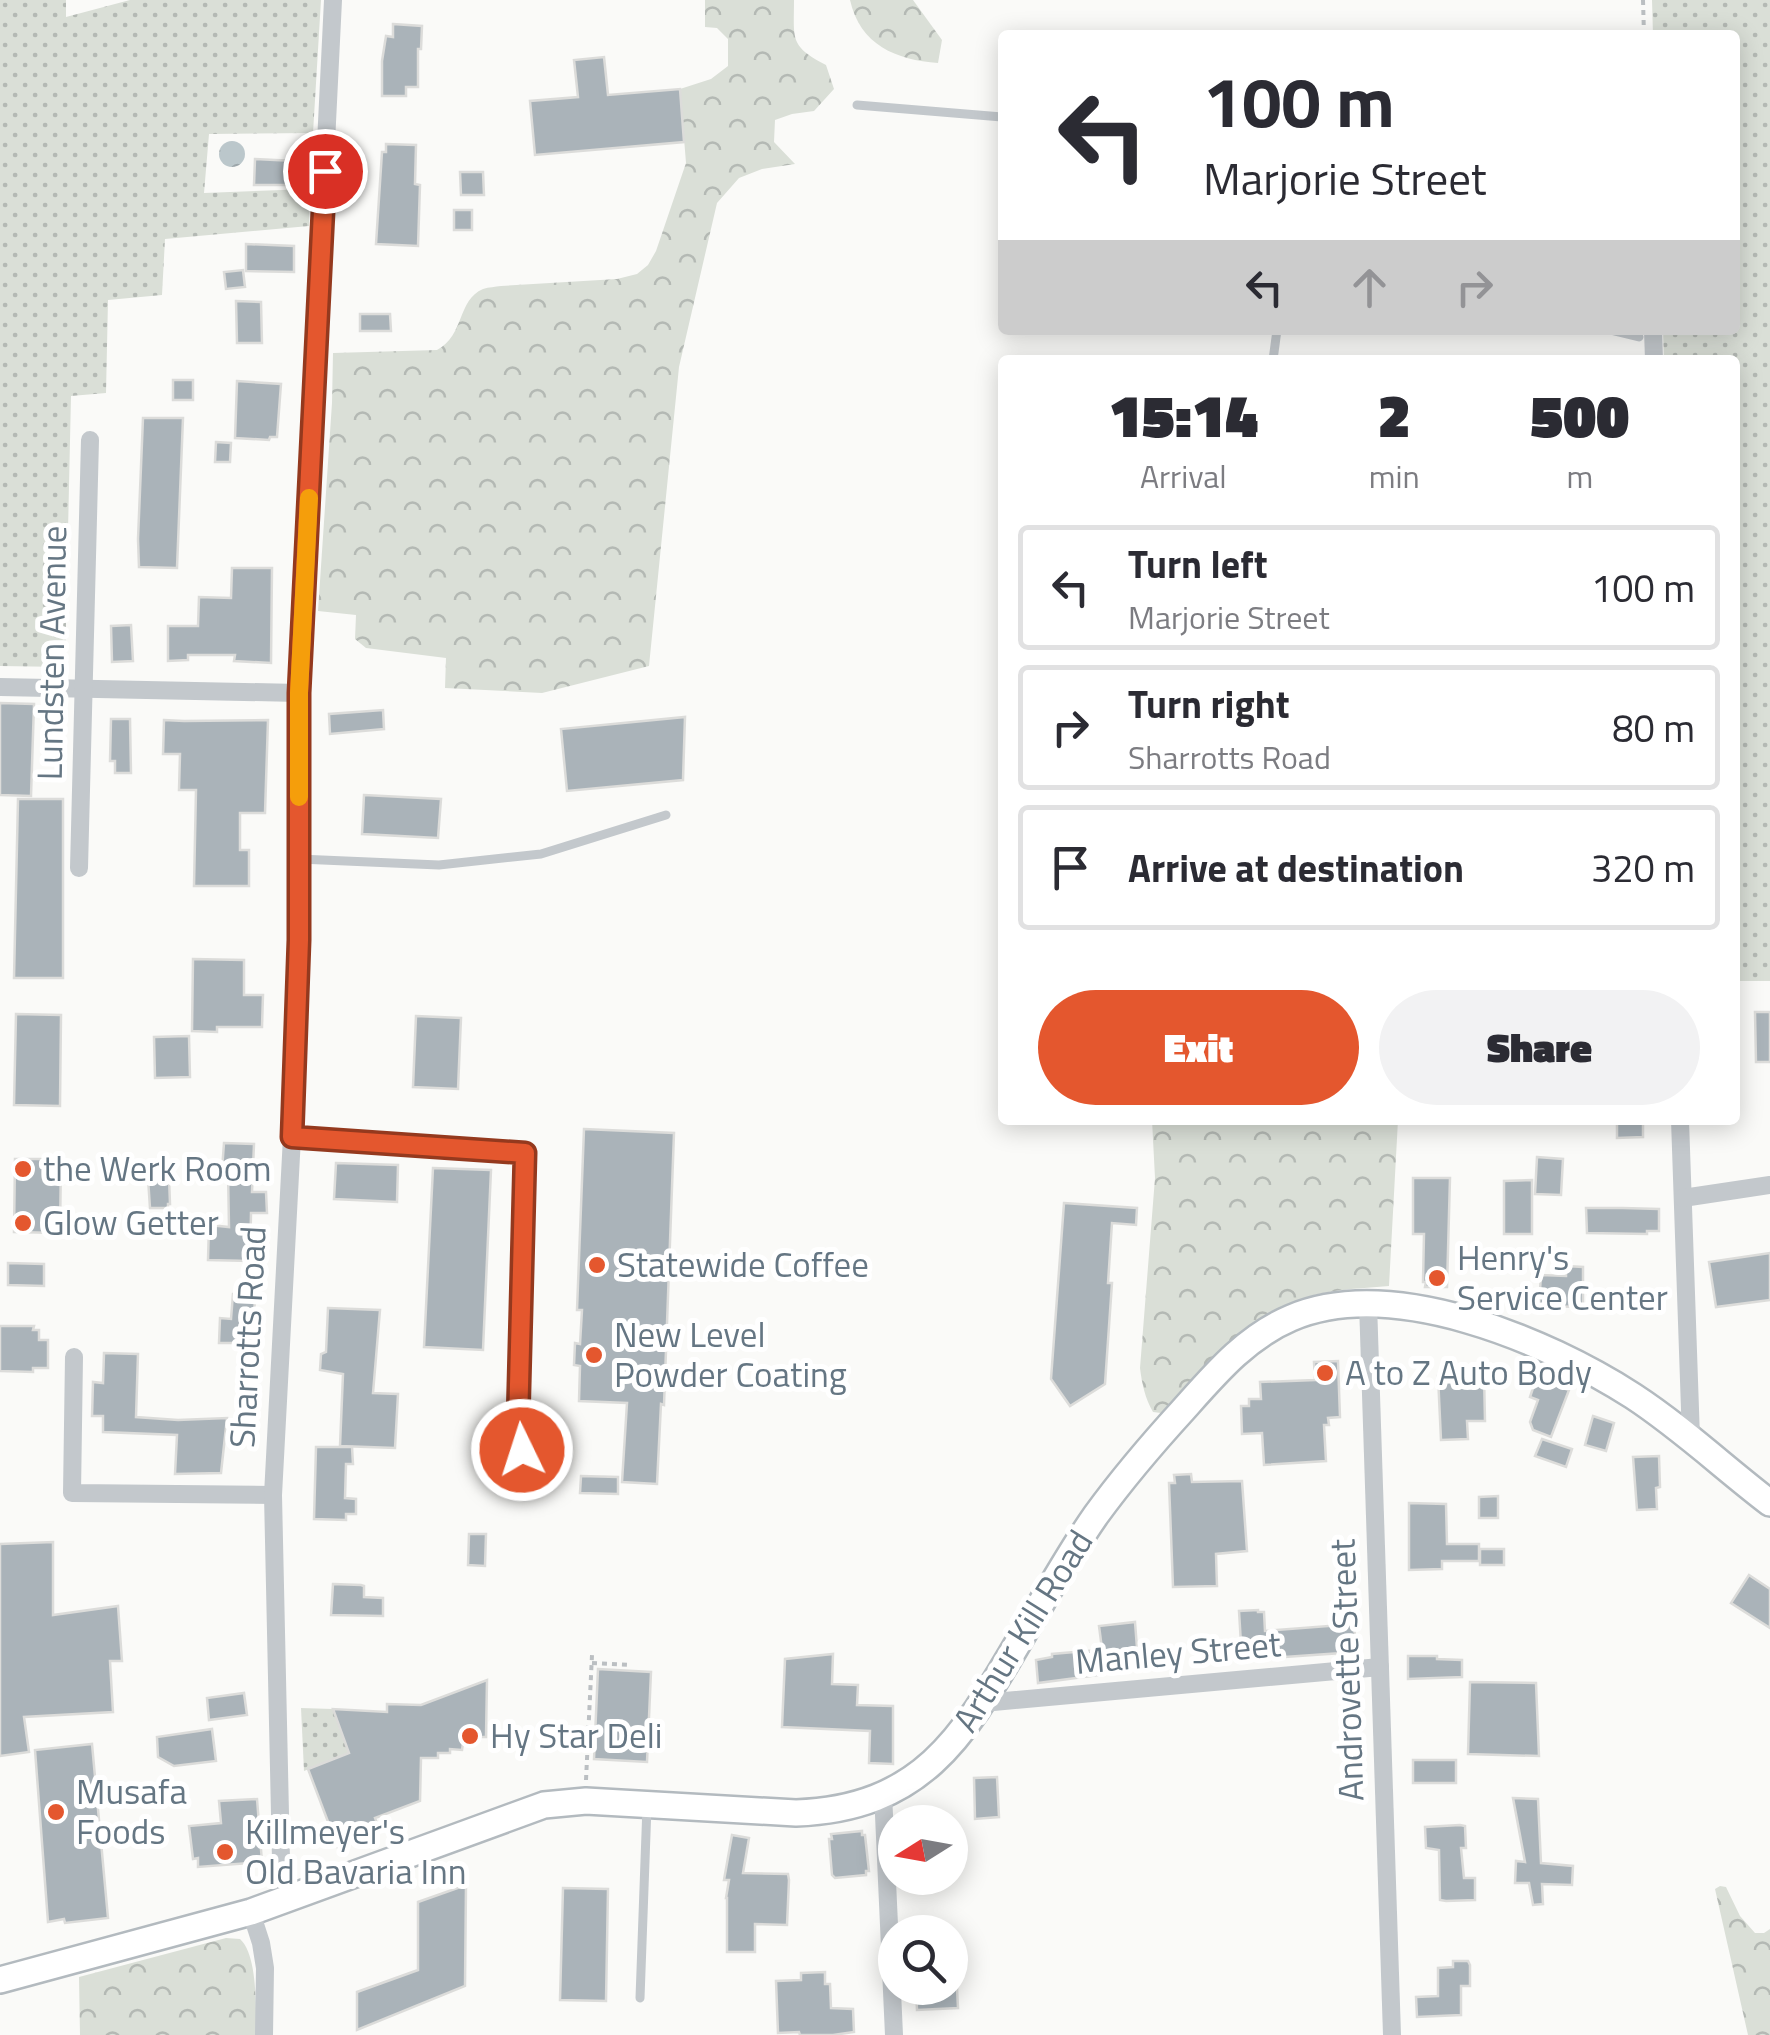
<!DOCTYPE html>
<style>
body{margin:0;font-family:"Titillium Web",sans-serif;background:#f2f2f3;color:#2b2b33;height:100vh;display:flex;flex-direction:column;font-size:38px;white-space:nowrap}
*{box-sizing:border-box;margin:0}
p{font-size:32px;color:#7c7c81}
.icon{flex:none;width:55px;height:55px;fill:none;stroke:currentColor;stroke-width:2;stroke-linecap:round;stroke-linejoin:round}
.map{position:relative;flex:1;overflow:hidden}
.details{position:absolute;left:998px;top:355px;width:742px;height:770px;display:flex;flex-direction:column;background:#fff;border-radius:10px;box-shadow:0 5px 25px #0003}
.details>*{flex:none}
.guide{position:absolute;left:998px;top:30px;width:742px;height:305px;border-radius:10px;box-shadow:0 5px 25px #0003;background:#fff;color:#2b2b33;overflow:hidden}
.needle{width:65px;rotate:259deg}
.controls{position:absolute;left:878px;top:1805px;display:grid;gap:20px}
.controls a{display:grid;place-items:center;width:90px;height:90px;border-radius:50%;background:#fff;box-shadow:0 5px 25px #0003;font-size:50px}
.pin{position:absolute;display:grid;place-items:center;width:85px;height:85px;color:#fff;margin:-42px;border:5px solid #fff;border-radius:50%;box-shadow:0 2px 10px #0007}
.me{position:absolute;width:110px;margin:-55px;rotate:356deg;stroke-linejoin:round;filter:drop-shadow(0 0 8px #0008)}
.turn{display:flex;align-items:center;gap:35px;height:210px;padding:0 40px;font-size:45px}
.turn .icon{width:130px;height:130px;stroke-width:2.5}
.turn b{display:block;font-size:70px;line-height:85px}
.lanes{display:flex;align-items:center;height:95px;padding:0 40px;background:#0003;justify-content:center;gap:50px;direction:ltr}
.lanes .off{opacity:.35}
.eta{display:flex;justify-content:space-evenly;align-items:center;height:170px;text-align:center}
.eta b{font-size:60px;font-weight:800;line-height:70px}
.action{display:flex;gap:20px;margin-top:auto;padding:20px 40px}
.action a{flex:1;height:115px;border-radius:60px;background:#e4572e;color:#fff;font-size:40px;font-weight:800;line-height:115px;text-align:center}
.action a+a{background:#f2f2f3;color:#2b2b33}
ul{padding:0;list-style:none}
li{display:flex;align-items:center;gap:30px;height:125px;margin:0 20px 15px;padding:0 20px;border:5px solid #e1e1e2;border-radius:10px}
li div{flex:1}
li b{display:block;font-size:38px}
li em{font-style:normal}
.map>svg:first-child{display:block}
</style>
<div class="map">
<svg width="1770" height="2035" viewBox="0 0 1770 2035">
<defs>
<pattern id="forest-crowns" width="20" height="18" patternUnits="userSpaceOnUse" patternTransform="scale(2.5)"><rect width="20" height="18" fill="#dadfd7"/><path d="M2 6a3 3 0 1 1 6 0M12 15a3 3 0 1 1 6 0" fill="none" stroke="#b4b9b4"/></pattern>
<pattern id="park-dots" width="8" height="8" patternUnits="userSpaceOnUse" patternTransform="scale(2.5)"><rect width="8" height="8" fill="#dadfd7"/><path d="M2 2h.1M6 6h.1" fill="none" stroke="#b4b9b4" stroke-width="1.8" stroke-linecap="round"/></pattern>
<pattern id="water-ripples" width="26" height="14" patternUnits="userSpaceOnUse" patternTransform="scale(2.5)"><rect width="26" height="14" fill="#bbc7cb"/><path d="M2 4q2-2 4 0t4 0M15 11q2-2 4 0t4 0" fill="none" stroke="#9ca6aa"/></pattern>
</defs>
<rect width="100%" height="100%" fill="#fafaf8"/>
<g fill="url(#forest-crowns)">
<path d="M705,0h89c0,39 -5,46 32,65l8,24 -20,22 -22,3 -17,6 -1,22 21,22 -33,5 -23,9 -22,25 -38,164 -30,299 -107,27 -97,-5 1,-30 -80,-10 -11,-9 1,-24 -38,-4 14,-208 1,-50 104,-3c28,-15 20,-50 46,-61 6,-2 12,-2 18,-3l116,-7 20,-5 11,-9 8,-14 30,-88 -6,-74 31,-10 17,-13v-27l-11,-11 -12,-1z"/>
<path d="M850,0h63l29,40 -4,23c-42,-3 -78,-18 -88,-63z"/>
<path d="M1152,1120h246l-9,166c-32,3 -70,3 -99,18 -50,24 -90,71 -129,109l-8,-1c-8,-14 -11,-28 -13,-44l15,-190z"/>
<polygon points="1720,1886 1726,1887 1740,1916 1755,1933 1764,1933 1770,1929 1770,2035 1748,2035 1715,1889"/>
<path d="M226,1938l14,1c18,16 16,71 16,96h-176l-1,-58z"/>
</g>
<g fill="url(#park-dots)">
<polygon points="0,0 66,0 66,17 130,0 321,0 313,133 209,134 204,193 310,189 309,226 165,239 162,295 108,300 106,393 71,396 65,667 0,666"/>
<polygon points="1652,0 1770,0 1770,981 1735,981 1735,360 1664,360 1663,330 1735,330 1735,35 1653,35"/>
<polygon points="301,1708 333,1709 349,1753 304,1771"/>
</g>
<circle fill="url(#water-ripples)" cx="232" cy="154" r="13"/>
<g fill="#aab3b9" stroke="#dcdcda" stroke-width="2.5">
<polygon points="393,24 422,26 421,49 418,49 418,87 406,87 406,96 382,96 382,61 386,36 393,37"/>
<polygon points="604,57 608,95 680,89 684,142 535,155 530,101 578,97 574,60"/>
<polygon points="386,144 416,145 415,184 420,185 418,246 376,244 382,152 386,152"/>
<polygon points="255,159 295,161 295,185 254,185"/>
<polygon points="460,172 483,172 484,195 461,195"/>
<rect x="454" y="210" width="18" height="20"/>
<polygon points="246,244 294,246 294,272 246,271"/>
<polygon points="243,270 245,287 226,289 224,272"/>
<polygon points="236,301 261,302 262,343 237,343"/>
<polygon points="360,314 390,314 391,331 360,331"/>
<rect x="173" y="380" width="20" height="20"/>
<polygon points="237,381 281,384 277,437 270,437 269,440 235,438"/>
<polygon points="143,418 183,418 177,568 139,567 138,539"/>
<polygon points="216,442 231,443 230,462 215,462"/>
<polygon points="232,568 272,568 271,663 234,661 235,655 188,655 188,660 168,661 168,626 198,626 199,597 231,598"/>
<polygon points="131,625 133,661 112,662 111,626"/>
<polygon points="0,703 34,704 31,796 0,795"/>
<polygon points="383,710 384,729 330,734 329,714"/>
<polygon points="685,717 683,780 567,791 561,729"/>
<polygon points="111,719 130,719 131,773 115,773 115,761 110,761"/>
<polygon points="164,720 184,721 268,720 265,813 240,813 240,850 249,850 249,886 194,886 196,790 179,790 180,754 163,754"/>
<polygon points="364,795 441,799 438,838 362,834"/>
<polygon points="18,799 63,799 63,978 14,978"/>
<polygon points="193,959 244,960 244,995 263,995 262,1027 217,1027 217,1032 192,1031"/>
<polygon points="1755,1012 1770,1012 1770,1062 1756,1062"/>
<polygon points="16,1014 61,1015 60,1106 14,1105"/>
<polygon points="416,1016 461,1018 458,1089 413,1087"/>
<polygon points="189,1036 190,1077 155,1078 154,1037"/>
<polygon points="1617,1120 1643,1120 1643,1137 1617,1138"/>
<polygon points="584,1129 674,1133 664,1405 661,1404 657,1484 622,1482 627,1403 579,1401 580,1366 574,1365 575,1343 580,1344 582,1310 577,1310"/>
<polygon points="224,1143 254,1144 252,1192 266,1192 267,1213 251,1213 250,1261 208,1260 209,1225 229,1227 228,1171 222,1170"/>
<polygon points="1537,1157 1563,1159 1561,1195 1535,1194"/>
<polygon points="15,1159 61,1159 60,1233 14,1232"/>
<polygon points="336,1163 398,1165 397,1202 334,1199"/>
<polygon points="433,1168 491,1170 483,1350 424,1347"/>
<polygon points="169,1177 170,1204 168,1204 168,1208 150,1208 148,1178"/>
<polygon points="1413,1178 1450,1178 1447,1287 1425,1287 1426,1282 1423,1282 1424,1234 1413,1234"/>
<polygon points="1532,1180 1532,1234 1504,1234 1504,1181"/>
<polygon points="1064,1203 1137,1208 1136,1225 1112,1223 1108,1283 1112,1283 1105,1384 1070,1406 1051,1379"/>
<polygon points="1623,1208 1659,1209 1659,1231 1647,1231 1647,1234 1587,1233 1586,1208"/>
<polygon points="1770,1253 1770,1300 1716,1307 1709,1262"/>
<polygon points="8,1263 44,1264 44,1286 8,1285"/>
<polygon points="1566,1266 1583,1267 1583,1307 1539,1306 1541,1275 1566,1276"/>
<polygon points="233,1294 255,1296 253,1343 219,1343 220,1318 231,1319"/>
<polygon points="328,1308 380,1310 373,1393 398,1394 395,1448 340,1446 343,1374 320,1370 321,1354 326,1352"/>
<polygon points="0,1326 34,1326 33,1330 39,1330 39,1340 48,1340 48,1368 33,1368 33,1372 0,1371"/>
<polygon points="104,1353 138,1354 136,1417 178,1420 227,1418 221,1473 175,1474 177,1435 103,1432 103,1416 92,1416 93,1382 103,1383"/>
<polygon points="1338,1361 1340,1417 1328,1418 1329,1425 1324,1425 1326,1461 1264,1465 1262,1433 1242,1434 1241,1406 1249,1406 1249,1399 1261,1399 1260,1382 1315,1380 1314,1362"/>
<polygon points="1484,1374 1485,1421 1467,1421 1468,1439 1441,1440 1438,1376"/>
<polygon points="1536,1379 1569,1390 1551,1437 1533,1430 1530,1422 1538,1400 1530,1397"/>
<polygon points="1593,1416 1614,1423 1606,1451 1585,1445"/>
<polygon points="1542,1439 1572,1449 1566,1467 1535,1456"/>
<polygon points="316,1447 352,1447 353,1464 346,1464 345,1498 356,1499 356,1514 346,1514 346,1520 314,1519"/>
<polygon points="1659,1456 1660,1487 1656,1488 1657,1509 1637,1510 1633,1457"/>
<polygon points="1191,1474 1192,1482 1242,1481 1247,1551 1216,1554 1217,1586 1173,1587 1169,1483 1175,1483 1174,1475"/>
<polygon points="581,1476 618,1477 618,1494 580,1493"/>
<polygon points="1498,1496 1498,1518 1479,1518 1479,1497"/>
<polygon points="1409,1503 1446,1504 1447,1544 1479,1544 1479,1561 1442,1561 1442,1569 1409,1570"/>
<polygon points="469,1534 486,1534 485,1566 468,1565"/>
<polygon points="53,1542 53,1615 118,1606 122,1661 110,1661 113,1712 24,1717 29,1752 0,1756 0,1544"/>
<rect x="1480" y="1549" width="24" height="16"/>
<polygon points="1749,1575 1770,1589 1770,1628 1731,1603"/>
<polygon points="333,1584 361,1585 364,1586 364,1597 383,1598 383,1616 331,1615"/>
<polygon points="1258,1610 1258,1612 1264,1612 1265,1631 1354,1624 1356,1652 1242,1660 1239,1611"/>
<polygon points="1135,1622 1138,1661 1104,1664 1099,1626"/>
<polygon points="1097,1650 1099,1675 1038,1683 1036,1660 1052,1657 1052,1654"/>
<polygon points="833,1654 832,1684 858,1685 857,1705 893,1706 893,1764 869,1763 870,1731 782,1727 785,1659"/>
<polygon points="1408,1656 1437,1656 1437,1659 1462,1660 1462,1677 1408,1679"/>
<polygon points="598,1669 651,1672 647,1762 594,1759"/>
<polygon points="487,1680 486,1737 477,1737 477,1743 463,1743 462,1750 450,1749 450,1753 438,1753 438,1758 421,1758 420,1801 375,1818 380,1831 338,1848 308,1769 349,1753 333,1709 387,1712 387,1704 421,1705"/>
<polygon points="1470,1682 1536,1683 1539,1756 1468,1754"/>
<polygon points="244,1693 247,1715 209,1720 207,1698"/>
<polygon points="212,1729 216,1761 174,1766 158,1757 157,1737"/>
<polygon points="92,1744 108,1918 65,1923 64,1919 48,1922 35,1750"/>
<rect x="1413" y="1760" width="43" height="23"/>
<polygon points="997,1777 999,1817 975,1819 974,1778"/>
<polygon points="1513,1798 1538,1799 1541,1863 1573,1866 1572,1885 1542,1884 1543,1904 1533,1905 1529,1883 1515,1883 1516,1861 1525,1862"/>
<polygon points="257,1799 262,1862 198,1867 198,1858 193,1859 189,1826 221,1823 219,1801"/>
<polygon points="1460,1825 1465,1826 1466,1848 1461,1848 1464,1878 1475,1878 1475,1900 1446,1901 1440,1900 1439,1850 1426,1848 1425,1827"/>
<polygon points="862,1831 862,1835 865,1835 869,1871 866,1871 866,1875 835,1878 832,1875 829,1839 832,1839 831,1834"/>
<polygon points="732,1835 749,1838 743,1873 788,1874 789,1880 787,1925 755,1924 755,1952 727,1952 727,1898 726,1898 729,1880 724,1880"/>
<polygon points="466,1885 465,1986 357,2030 357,1992 418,1970 418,1902"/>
<polygon points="563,1888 608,1889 606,2001 560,2000"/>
<polygon points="1453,1961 1468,1961 1470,1965 1470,1986 1461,1986 1461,2015 1417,2017 1416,1997 1438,1996 1438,1968 1453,1967"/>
<polygon points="825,1972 825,1984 830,1984 831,2008 853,2009 854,2032 833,2035 800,2035 799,2032 778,2033 776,1981 801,1980 801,1973"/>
<polygon points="916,1988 957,1988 958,2008 917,2010"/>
</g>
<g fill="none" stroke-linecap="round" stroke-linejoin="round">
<defs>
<path id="secondary" d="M0,1980l251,-68 293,-107 42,-4 210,12c131,-5 170,-82 229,-182 23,-39 45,-79 71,-116 27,-37 56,-71 87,-105 32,-36 63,-73 108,-92 101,-43 255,22 342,78 49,32 91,72 137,107"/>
</defs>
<use href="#secondary" stroke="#b3babf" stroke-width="30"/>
<g stroke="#bbbfc2" stroke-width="4" stroke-dasharray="5 5" stroke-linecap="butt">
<polyline points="1643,0 1644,35"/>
<polyline points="592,1663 630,1665"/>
<polyline points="586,1780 592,1655"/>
</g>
<g stroke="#c3c8cc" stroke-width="9">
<polyline points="857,105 1002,117"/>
<polyline points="1610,330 1639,337"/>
<polyline points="1273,360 1277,330"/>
<polyline points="299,859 439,865 541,854 666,815"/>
<polyline points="640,1998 647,1806"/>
</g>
<g stroke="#c3c8cc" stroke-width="18">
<polyline points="1653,330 1654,360"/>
<polyline points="0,687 299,693"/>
<polyline points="79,868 90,440"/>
<polyline points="1680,1120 1691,1438"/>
<polyline points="292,1137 525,1153 518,1424 522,1450"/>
<polyline points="1683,1198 1770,1185"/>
<polyline points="1368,1303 1392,2035"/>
<polyline points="74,1357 72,1493 273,1495"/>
<polyline points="983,1703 1380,1667"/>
<polyline points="883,1793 894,2035"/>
<polyline points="286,1899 281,1860 273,1495 292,1137 299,940 299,693 333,0"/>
<polyline points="251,1912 261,1943 265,1968 264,2035"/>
</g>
<use href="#secondary" stroke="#fff" stroke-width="25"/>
</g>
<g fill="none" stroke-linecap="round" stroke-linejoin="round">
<defs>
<polyline id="route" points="325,171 299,693 299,940 292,1137 525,1153 518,1424 522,1450"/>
</defs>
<use href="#route" stroke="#94391e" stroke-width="25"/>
<use href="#route" stroke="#e4572e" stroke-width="18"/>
<polyline stroke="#f59e0b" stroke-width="18" points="299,797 299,693 309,498"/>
</g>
<g fill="#e4572e" stroke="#fff" stroke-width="4">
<circle cx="23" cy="1169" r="10"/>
<circle cx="23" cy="1223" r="10"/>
<circle cx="597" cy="1265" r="10"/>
<circle cx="1437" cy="1278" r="10"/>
<circle cx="594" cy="1355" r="10"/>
<circle cx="1325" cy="1373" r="10"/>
<circle cx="470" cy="1736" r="10"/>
<circle cx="56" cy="1812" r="10"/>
<circle cx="225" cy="1852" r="10"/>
</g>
<g text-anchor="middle" stroke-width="10" stroke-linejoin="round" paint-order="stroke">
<g font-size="35" fill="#657683" stroke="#fff">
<text transform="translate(52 653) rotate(-89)" y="12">Lundsten Avenue</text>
<text transform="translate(248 1337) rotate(-87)" y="12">Sharrotts Road</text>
<text transform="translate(1023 1631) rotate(-58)" y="12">Arthur Kill Road</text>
<text transform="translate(1178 1653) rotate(-5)" y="12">Manley Street</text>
<text transform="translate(1347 1670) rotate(-92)" y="12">Androvette Street</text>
</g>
<g font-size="35" fill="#657683" stroke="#fff" text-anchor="start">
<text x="43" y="1181">the Werk Room</text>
<text x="43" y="1235">Glow Getter</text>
<text x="1457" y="1270">Henry's<tspan x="1457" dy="40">Service Center</tspan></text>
<text x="617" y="1277">Statewide Coffee</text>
<text x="614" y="1347">New Level<tspan x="614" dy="40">Powder Coating</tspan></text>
<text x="1345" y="1385">A to Z Auto Body</text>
<text x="490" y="1748">Hy Star Deli</text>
<text x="76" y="1804">Musafa<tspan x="76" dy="40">Foods</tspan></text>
<text x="245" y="1844">Killmeyer's<tspan x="245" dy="40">Old Bavaria Inn</tspan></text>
</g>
</g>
</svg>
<div class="controls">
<a><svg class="needle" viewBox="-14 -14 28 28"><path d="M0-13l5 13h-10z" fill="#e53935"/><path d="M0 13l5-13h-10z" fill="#7c7c81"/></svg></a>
<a><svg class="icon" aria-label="search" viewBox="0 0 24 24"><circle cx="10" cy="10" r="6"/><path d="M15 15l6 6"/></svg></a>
</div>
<div class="pin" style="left:325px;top:171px;background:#d93025"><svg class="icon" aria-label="arrive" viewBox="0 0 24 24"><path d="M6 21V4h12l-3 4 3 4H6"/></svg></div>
<svg class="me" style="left:522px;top:1450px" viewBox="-20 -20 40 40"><circle r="17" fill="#e4572e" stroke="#fff" stroke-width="3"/><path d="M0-11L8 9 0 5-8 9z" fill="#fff"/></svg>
<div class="guide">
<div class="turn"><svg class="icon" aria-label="left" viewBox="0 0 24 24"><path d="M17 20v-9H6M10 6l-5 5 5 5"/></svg><div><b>100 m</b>Marjorie Street</div></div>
<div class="lanes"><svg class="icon" aria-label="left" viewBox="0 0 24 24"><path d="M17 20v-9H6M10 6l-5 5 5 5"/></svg><svg class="icon off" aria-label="ahead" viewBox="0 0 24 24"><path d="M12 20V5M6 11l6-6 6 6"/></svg><svg class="icon off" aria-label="right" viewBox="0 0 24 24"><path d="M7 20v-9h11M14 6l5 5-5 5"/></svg></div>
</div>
<section class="details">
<div class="eta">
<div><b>15:14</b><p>Arrival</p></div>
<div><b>2</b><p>min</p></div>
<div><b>500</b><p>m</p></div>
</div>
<ul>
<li><svg class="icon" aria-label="left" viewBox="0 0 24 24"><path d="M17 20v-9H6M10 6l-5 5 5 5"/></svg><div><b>Turn left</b><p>Marjorie Street</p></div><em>100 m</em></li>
<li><svg class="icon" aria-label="right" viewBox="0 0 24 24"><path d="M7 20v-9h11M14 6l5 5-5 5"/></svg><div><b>Turn right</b><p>Sharrotts Road</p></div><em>80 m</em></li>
<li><svg class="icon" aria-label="arrive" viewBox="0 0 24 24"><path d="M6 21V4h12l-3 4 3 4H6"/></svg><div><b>Arrive at destination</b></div><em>320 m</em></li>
</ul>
<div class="action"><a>Exit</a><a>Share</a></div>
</section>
</div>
